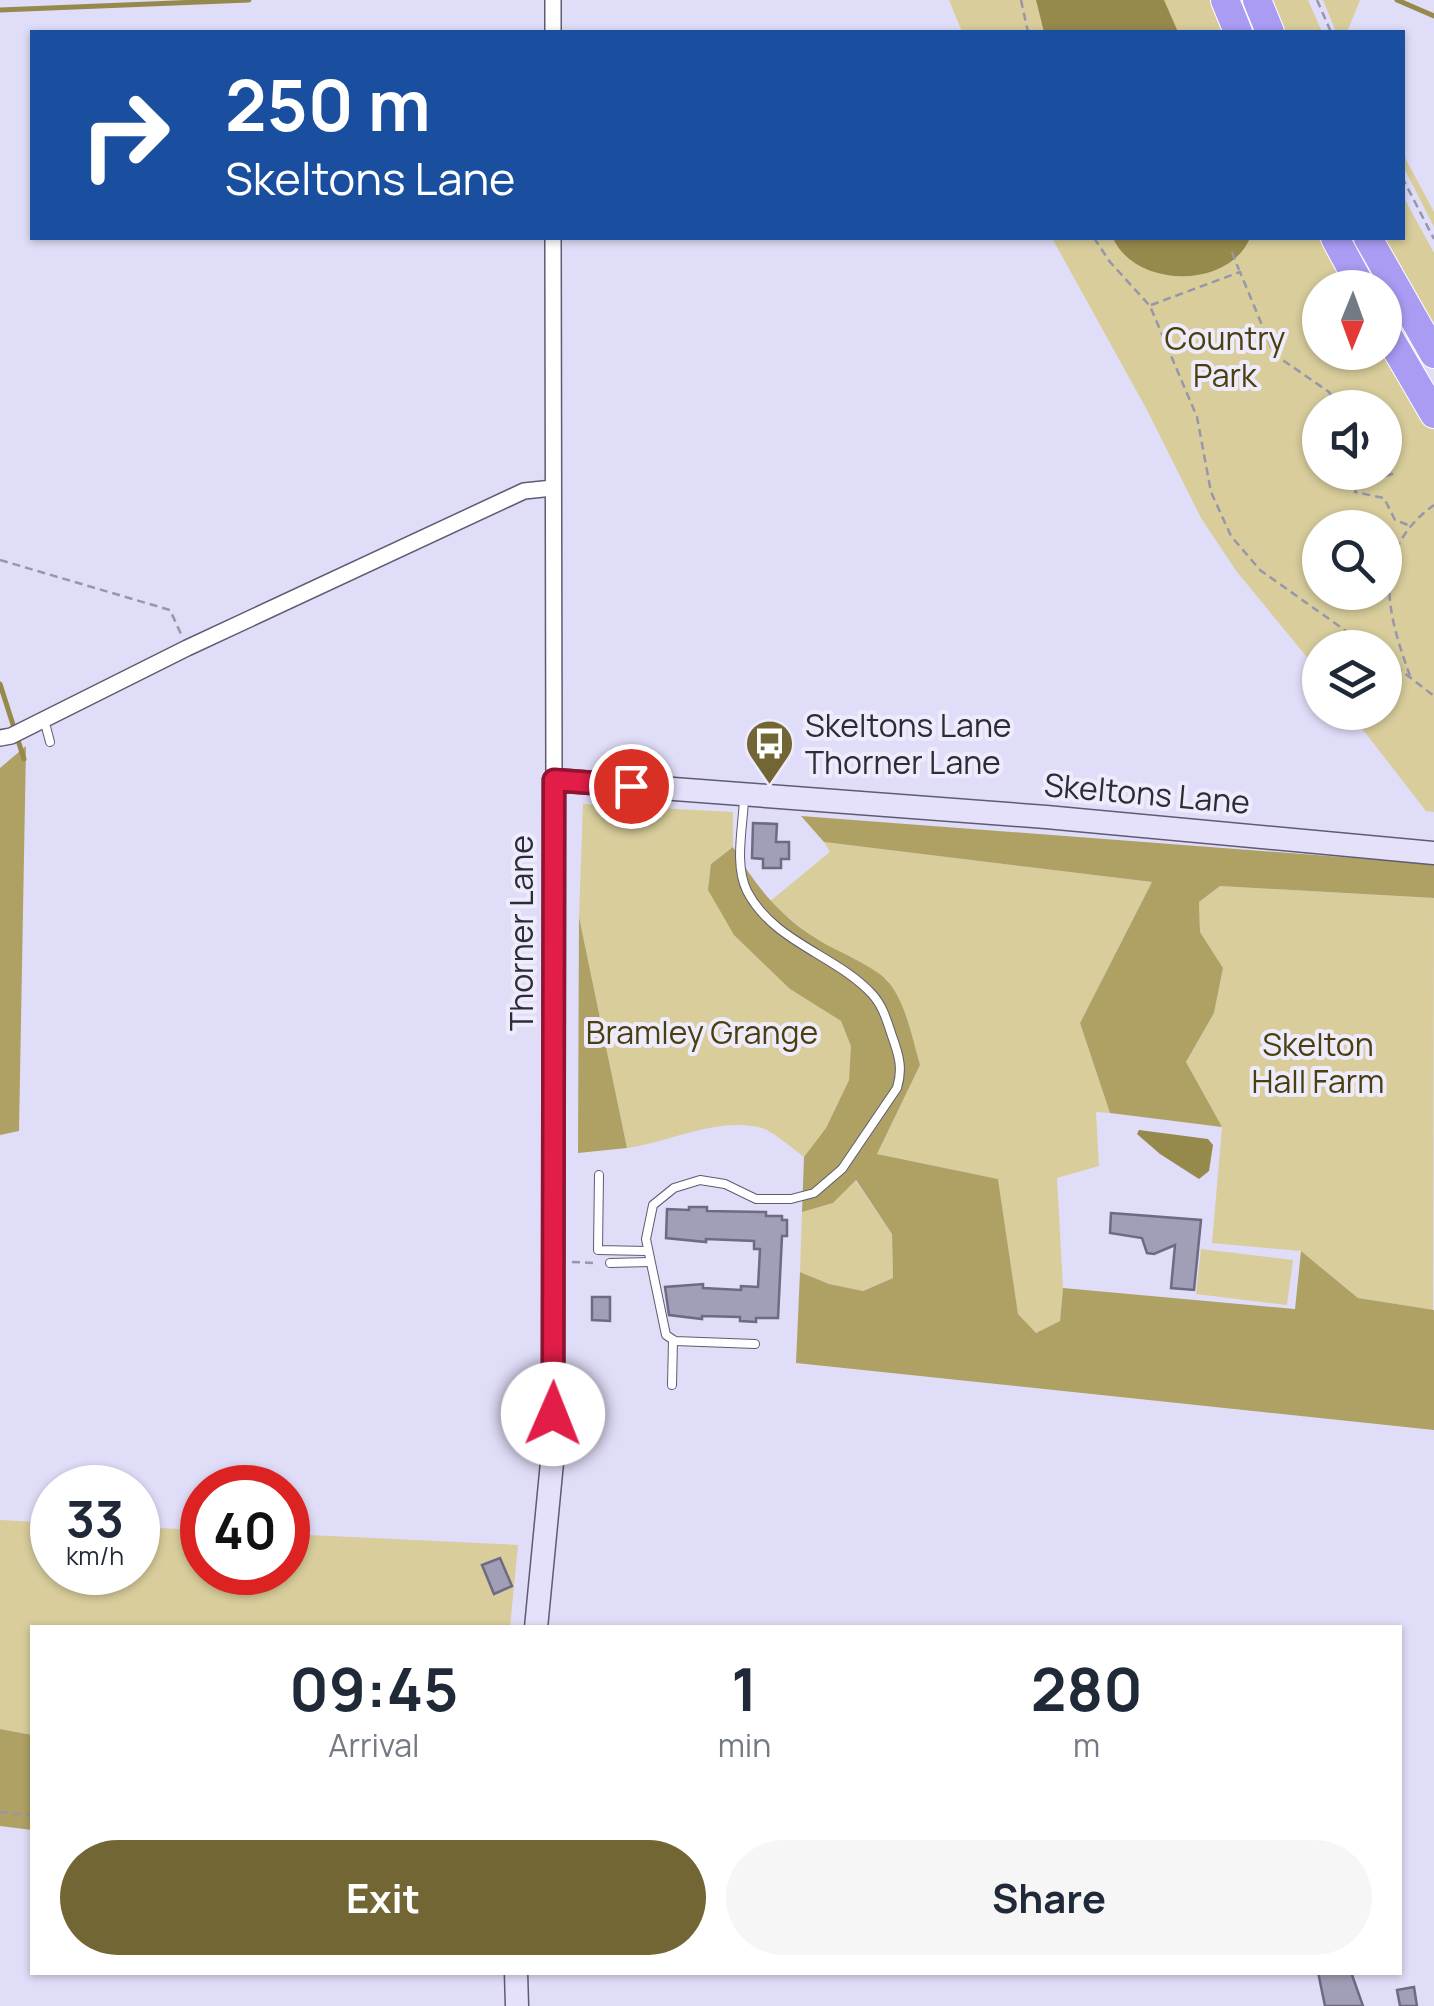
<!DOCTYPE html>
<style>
body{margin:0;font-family:Manrope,sans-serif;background:#f6f6f7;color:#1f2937;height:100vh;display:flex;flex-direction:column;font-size:38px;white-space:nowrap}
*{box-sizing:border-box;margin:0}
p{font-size:32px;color:#747a83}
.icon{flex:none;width:55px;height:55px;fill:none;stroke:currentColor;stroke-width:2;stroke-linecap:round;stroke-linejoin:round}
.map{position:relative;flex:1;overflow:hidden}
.details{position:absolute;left:30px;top:1625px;width:1372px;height:350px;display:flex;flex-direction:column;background:#fff;border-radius:0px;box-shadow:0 2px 8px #0004}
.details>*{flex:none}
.hud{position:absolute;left:30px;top:30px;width:1375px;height:210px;border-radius:0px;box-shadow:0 2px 8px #0004;background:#1a4fa0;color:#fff;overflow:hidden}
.needle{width:65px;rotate:181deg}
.fabs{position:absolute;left:1302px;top:270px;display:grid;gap:20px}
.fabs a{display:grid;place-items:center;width:100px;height:100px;border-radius:50%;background:#fff;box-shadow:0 2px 8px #0004;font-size:50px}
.speed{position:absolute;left:30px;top:1465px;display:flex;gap:20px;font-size:50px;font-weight:700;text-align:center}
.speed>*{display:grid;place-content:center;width:130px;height:130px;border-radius:50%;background:#fff;box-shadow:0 2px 8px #0004;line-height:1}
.speed small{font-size:25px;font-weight:400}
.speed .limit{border:15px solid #d22;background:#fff;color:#111}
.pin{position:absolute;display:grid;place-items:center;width:85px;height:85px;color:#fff;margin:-42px;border:5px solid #fff;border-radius:50%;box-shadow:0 2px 10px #0007}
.me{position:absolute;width:110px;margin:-55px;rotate:1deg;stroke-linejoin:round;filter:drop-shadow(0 0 8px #0008)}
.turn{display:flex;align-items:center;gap:35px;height:210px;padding:0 30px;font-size:45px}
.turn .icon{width:130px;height:130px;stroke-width:2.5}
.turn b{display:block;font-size:70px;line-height:85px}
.eta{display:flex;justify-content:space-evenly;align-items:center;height:170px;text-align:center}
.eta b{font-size:60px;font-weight:700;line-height:70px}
.action{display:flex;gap:20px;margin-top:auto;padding:20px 30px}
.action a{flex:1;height:115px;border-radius:60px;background:#726734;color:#fff;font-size:40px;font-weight:700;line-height:115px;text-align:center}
.action a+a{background:#f6f6f7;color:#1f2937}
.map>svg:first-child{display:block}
</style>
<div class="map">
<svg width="1434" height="2006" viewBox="0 0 1434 2006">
<rect width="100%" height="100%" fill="#e0ddf8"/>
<g fill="#d8cd9b" fill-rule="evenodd">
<polygon points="949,0 1216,0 1229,32 962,32"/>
<polygon points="1267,0 1308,0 1322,32 1280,32"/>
<polygon points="1323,0 1360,0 1347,32 1336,32"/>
<polygon points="1402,152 1434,212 1434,227 1403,166"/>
<polygon points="1403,196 1434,253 1434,333 1380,238 1402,238"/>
<path d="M1052,238h272l26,49 -30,1v64h65l49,43v417l-8,-1 -76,-98 35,-1v-64h-65v25l-83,-101 -36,-54 -54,-108zM1320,408h65v64h-65zM1320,528h65v64h-65z"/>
<path d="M583,804l150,8v35l-22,17 79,125 51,32 11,25 -3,34 -23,48 -22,29c-13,-9 -31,-27 -46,-30 -45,-9 -87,15 -131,21l-48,-231z"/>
<polygon points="824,842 1152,882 1080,1023 1110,1113 1096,1112 1099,1166 1057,1178 1063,1288 1060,1321 1036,1333 1018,1315 998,1179 877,1154 920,1065 888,980 814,938 769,902 830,852"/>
<polygon points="1220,886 1434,898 1433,1310 1358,1298 1301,1251 1212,1243 1222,1128 1186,1062 1214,1013 1223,968 1200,932 1199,902"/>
<polygon points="855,1180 892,1234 893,1278 862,1291 829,1284 800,1272 802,1212 833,1203"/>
<polygon points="1201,1249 1293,1260 1287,1305 1196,1294"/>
<polygon points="0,1520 52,1523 52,1572 138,1572 138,1527 202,1530 202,1572 288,1572 288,1534 518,1545 510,1627 32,1628 32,1735 0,1729"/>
</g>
<g fill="#afa164">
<polygon points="26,746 19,1131 0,1135 0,768"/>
<polygon points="801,816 1434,864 1434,898 1220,886 1199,902 1200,932 1223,968 1214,1013 1186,1062 1222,1127 1110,1113 1080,1023 1152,882 824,842"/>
<path d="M733,847c22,39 46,68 84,92 18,12 61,28 73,45 17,23 22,54 30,81l-43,89 121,25 20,135 18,19 24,-12 3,-33 232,21 6,-58 57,47 76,12v120l-638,-67 4,-91 29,12 34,7 30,-13 -1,-44 -36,-54 -23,23 -31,9 2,-55 22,-29 23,-48 2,-34 -10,-25 -51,-32 -56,-54 -26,-45 3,-26z"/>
<polygon points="579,917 627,1148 578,1153"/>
<polygon points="0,1729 32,1735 32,1830 0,1826"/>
</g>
<g fill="#96894c">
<polygon points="1036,0 1164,0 1178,32 1044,32"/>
<path d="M1113,238h137c-22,52 -115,50 -137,0z"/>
<polygon points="1139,1130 1208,1139 1213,1145 1209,1171 1199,1179 1160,1154 1137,1134"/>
</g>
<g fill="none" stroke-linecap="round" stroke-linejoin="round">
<g stroke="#96894c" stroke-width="5">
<polyline points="1397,0 1434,16"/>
<polyline points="0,10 249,0"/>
<polyline points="0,684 24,759"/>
</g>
</g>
<g fill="#a19eb7" stroke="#6d6a82" stroke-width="2.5">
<polygon points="753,823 777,824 776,842 789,842 789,859 781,859 781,868 763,868 763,859 752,858"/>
<polygon points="689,1207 707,1207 707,1211 766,1212 766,1216 782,1216 782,1220 787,1220 787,1236 782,1236 778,1318 756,1318 756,1322 740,1321 740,1317 702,1316 702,1319 669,1315 665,1287 703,1284 703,1288 741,1290 741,1286 758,1287 760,1249 754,1249 754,1241 706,1239 706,1242 666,1238 667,1209 689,1210"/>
<polygon points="1111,1213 1201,1220 1194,1290 1171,1288 1175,1245 1154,1254 1147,1253 1142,1238 1110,1233"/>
<polygon points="592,1297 610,1297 610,1321 592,1320"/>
<polygon points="500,1558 512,1586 494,1594 482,1565"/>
<polygon points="1318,1972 1351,1972 1363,2006 1325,2006"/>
<polygon points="1414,1987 1417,2006 1400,2006 1397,1990"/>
</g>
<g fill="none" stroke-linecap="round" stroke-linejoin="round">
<defs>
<g id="lane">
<polyline points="44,719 50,742"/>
<path d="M744,799c-1,28 -10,66 3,92 26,51 89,64 125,103 11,12 15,27 20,42 7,19 11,33 5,52l-55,81 -28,24 -23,6h-35l-31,-15 -25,-4 -26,8 -21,17 -7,34 20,96 9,6 80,3"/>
<polyline points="599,1175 598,1250 647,1251"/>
<polyline points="610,1263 650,1262"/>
<polyline points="672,1385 673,1340"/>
</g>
<g id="street">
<polyline points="553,32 553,0"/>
<polyline points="553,238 554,780"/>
<polyline points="0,738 11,736 187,648 524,491 553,488"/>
</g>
<g id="secondary">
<polyline points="536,1628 553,1452 554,780 1046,817 1434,853"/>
<polyline points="516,1972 517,2006"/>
</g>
<g id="highway">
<polyline points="1225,0 1238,32"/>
<polyline points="1257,0 1270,32"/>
<polyline points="1335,238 1362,288"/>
<polyline points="1368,238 1434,354"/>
<polyline points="1385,330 1434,414"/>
</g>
</defs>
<use href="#lane" stroke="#5e5b72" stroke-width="10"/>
<use href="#street" stroke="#5e5b72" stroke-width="18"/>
<use href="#secondary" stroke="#5e5b72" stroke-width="25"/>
<use href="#highway" stroke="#fff" stroke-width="30"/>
<g stroke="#9896aa" stroke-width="2.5" stroke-dasharray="8 5" stroke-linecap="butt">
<polyline points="1021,0 1028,32"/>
<polyline points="1317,0 1331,32"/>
<polyline points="1402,177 1434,239"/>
<polyline points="1094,238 1110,262 1150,306 1197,417 1211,492 1231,536 1260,570 1370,648"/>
<polyline points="1232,252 1239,270"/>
<polyline points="1151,305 1240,272 1274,354 1329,392 1340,408"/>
<polyline points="1385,467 1393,468 1392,474 1358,485 1355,492 1384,498 1395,520 1408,525"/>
<polyline points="0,560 170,610 181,634"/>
<polyline points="1385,658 1434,696"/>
<path d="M1410,676c-23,-64 -40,-125 24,-171"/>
<polyline points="572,1262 594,1263"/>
<polyline points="0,1812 32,1815"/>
</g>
<use href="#lane" stroke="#fff" stroke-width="8"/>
<use href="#street" stroke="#fff" stroke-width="15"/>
<use href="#secondary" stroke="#e6e1fb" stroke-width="22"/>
<use href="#highway" stroke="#aa9bf3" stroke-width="28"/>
</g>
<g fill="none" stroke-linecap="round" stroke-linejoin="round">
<defs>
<polyline id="route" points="553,1414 554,780 631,786"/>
</defs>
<use href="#route" stroke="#92132f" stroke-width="25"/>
<use href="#route" stroke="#e11d48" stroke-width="18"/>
</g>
<defs>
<symbol id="bus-pin" viewBox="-11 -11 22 30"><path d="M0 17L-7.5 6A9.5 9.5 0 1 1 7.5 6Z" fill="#726734" stroke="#eeecfc"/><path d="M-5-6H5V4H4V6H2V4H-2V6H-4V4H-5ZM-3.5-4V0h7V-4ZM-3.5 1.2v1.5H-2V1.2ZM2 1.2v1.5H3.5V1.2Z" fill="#fff"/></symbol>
</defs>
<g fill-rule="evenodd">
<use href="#bus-pin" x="742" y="716" width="55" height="75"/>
</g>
<g text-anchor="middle" stroke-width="8" stroke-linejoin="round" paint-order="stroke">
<g font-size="32" fill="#4a3f0d" stroke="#eeecfc">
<text x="1225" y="350">Country<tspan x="1225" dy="37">Park</tspan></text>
<text x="702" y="1044">Bramley Grange</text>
<text x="1318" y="1056">Skelton<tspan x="1318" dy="37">Hall Farm</tspan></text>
</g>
<g font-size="32" fill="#2d2c36" stroke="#eeecfc" text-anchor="start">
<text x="805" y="737">Skeltons Lane<tspan x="805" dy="37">Thorner Lane</tspan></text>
</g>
<g font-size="32" fill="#2d2c36" stroke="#eeecfc">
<text transform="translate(1147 794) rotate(5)" y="11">Skeltons Lane</text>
<text transform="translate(522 933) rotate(-90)" y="11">Thorner Lane</text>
</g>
</g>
</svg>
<div class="fabs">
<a><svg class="needle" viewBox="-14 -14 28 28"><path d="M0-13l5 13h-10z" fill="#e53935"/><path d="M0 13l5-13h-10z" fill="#747a83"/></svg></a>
<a><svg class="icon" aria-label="sound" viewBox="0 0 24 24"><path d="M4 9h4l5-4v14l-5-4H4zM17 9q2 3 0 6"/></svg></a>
<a><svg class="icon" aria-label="search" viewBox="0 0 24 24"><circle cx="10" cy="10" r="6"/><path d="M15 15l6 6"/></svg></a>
<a><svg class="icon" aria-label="layers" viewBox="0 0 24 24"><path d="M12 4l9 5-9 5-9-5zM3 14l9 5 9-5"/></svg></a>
</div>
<div class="speed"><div>33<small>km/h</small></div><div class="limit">40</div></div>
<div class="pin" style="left:631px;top:786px;background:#d93025"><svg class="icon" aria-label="arrive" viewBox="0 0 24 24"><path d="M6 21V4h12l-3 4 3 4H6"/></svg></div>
<svg class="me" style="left:553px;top:1414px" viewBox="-20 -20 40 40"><circle r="19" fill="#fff"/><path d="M0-13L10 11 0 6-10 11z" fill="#e11d48"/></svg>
<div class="hud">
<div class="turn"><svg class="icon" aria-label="right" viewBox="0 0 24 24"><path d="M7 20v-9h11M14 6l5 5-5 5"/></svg><div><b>250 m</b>Skeltons Lane</div></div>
</div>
<section class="details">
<div class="eta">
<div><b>09:45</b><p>Arrival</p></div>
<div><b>1</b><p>min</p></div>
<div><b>280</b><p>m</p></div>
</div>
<div class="action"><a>Exit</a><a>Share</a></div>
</section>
</div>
